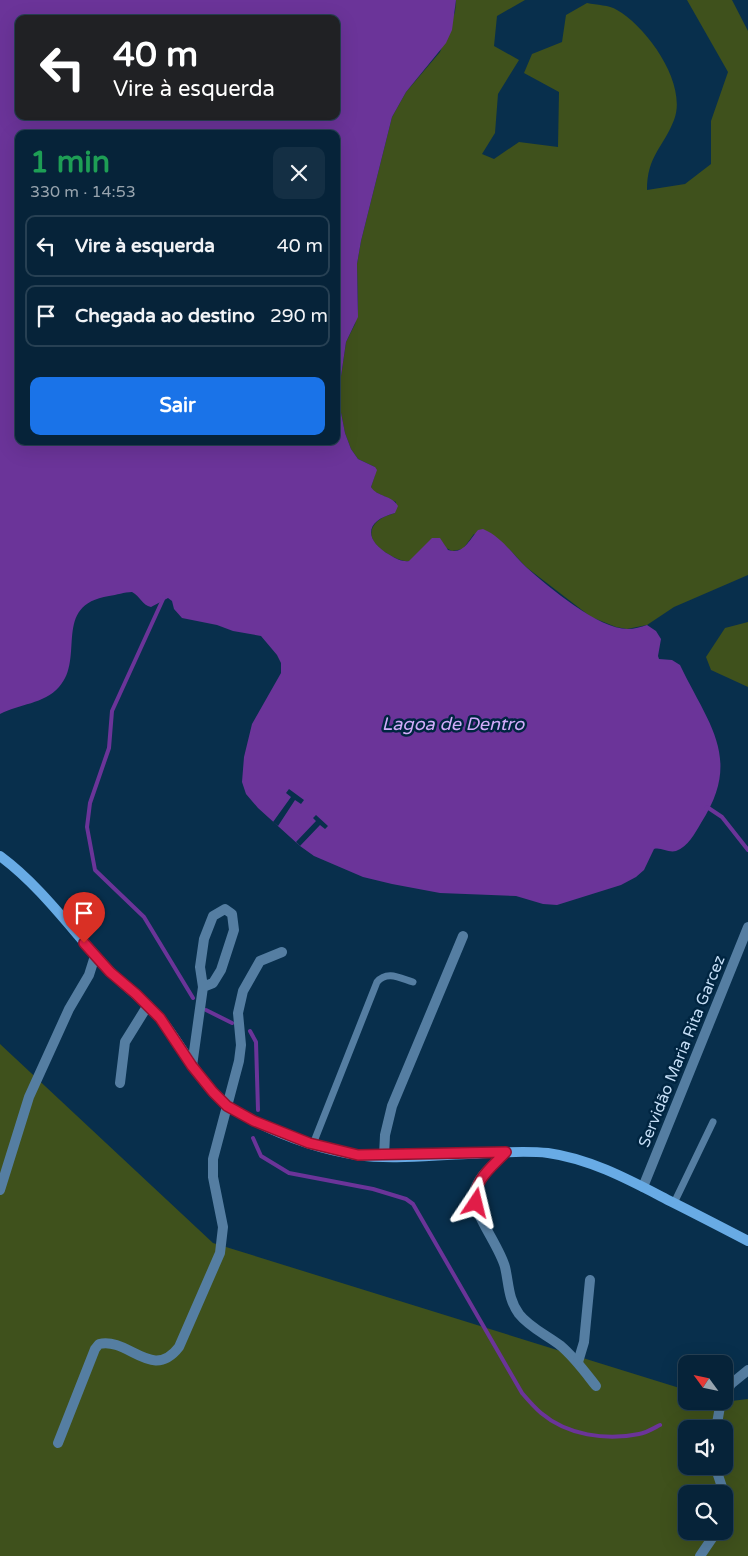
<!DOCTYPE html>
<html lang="pt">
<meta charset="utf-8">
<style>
body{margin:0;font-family:"Varela Round",sans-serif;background:#142f44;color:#f1f3f6;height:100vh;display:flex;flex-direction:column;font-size:19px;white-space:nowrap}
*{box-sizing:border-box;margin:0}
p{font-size:16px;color:#98a4ae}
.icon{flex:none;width:28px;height:28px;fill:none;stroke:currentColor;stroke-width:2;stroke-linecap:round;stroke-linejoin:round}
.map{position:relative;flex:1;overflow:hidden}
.drawer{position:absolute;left:15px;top:130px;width:325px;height:315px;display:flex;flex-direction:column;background:#062339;border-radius:10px;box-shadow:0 5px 20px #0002,0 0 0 1px #274053}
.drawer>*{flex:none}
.guide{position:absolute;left:15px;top:15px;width:325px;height:105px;border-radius:10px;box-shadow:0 5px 20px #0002,0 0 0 1px #274053;background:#202124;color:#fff;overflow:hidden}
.needle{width:32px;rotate:303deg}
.fabs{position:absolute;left:678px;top:1355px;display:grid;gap:10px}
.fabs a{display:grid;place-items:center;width:55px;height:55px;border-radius:10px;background:#062339;box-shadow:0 5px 20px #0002,0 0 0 1px #274053;font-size:25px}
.pin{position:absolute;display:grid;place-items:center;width:42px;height:42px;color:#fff;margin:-51px -21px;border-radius:50% 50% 50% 0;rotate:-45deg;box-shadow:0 0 5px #0007}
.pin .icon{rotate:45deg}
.me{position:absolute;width:55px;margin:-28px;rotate:10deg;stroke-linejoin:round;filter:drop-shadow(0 0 4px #0008)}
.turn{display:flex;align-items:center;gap:18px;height:105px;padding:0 15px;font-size:22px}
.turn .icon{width:65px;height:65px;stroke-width:2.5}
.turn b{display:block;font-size:35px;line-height:42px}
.round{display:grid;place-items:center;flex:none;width:52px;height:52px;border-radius:10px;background:#142f44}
.summary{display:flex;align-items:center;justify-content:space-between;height:85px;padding:0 15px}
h1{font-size:30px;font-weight:700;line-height:38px;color:#1e9e55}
.button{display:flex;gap:10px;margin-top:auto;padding:10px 15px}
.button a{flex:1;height:58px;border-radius:10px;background:#1a73e8;color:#fff;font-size:20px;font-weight:700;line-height:58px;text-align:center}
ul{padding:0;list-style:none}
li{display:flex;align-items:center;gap:15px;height:62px;margin:0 10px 8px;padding:0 5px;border:2px solid #274053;border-radius:10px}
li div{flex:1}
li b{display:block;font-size:19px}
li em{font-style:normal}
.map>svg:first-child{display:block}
</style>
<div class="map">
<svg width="748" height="1556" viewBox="0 0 748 1556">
<rect width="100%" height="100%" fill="#082f4c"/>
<g fill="#3f511c" fill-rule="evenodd">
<path d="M456,0h69l-28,16 -3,30 25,14 -21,34 -3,39 -13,21 12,5 25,-17 39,5 1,-55 -35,-19 8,-19 30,-12 4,-27 21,-12c10,2 22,2 30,7 30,17 71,74 57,110 -11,28 -27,36 -27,70l38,-6 26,-20v-43l17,-49 -41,-72h45l16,31v544l-74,32 -27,18 -20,4 -11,-2 -25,-10 -65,-50 -16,-17 -36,-16 -11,15 -11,2 -6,-3 -3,-5 -33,18c-8,1 -15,-3 -22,-7 -26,-15 -20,-34 7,-41l1,-11 -23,-11 -2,-4 4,-12v-8l-17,-8 -7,-10 -6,-16 -7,-36 8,-55 9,-18 3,-15 -1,-45 4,-23 31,-124 14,-25 34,-40 15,-40z"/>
<polygon points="748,622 748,687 711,670 706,657 725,628"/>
<path d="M0,1044l213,199 473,147v11l37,1 25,-3v157h-748zM686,1429h38v37h-38zM686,1494h38v37h-38z"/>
</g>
<path fill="#6b3499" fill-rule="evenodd" d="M0,0h456l-4,30 -6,13 -40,49 -14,25 -31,124 -4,23 1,53 -12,25 -8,55 7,36 6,16 7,10 17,8 2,3 -6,17c6,10 21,8 27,19l-3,7c-31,8 -31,27 -5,42 6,4 13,7 19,6l23,-23h8l8,12c16,5 21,-10 30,-20l5,-1c19,8 29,25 43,38 23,20 72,62 102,62 6,0 13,-2 19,-4l9,6 5,8 -3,17 1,3 13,1 8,5c28,59 63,93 21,158 -6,10 -13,24 -25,28 -8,2 -15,-4 -22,-2l-10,21 -8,7 -15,8 -64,20 -14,-1 -27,-8 -76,-3 -48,-9 -29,-7 -49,-21 -14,-10 -42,-38 -12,-14 -4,-12 2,-25 8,-33 29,-51v-10l-4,-8 -16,-19 -28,-5 -16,-6 -35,-7 -8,-9 -2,-8 -4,-3 -17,9c-9,-2 -11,-11 -19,-15 -8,0 -15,3 -23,4 -58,9 -23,62 -50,91 -15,17 -40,17 -59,27zM19,19h317v97h-317zM19,134h317v307h-317z"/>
<g fill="#082f4c">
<polygon points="289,789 304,800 301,804 295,800 278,826 273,822 291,797 286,793"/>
<polygon points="316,815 328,826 325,829 320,825 300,846 296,842 316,821 313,818"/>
</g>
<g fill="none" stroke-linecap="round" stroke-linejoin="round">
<g stroke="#6b3499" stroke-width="4">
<polyline points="164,597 112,711 109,748 90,803 87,827 95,870 144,917 193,998"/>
<polyline points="707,807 722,817 748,850"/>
<polyline points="206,1010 232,1023"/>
<polyline points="250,1031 256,1042 258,1110"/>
<path d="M253,1138l8,18 28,17 84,16 33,10 7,5 109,189c6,7 12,14 19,20 26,22 65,28 98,21 7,-1 15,-6 21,-9"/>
</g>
<g stroke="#557ea2" stroke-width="7">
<path d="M313,1144l64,-162c10,-12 23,-4 36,0"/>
<polyline points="674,1203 713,1122"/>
</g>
<g stroke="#557ea2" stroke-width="10">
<polyline points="192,1066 203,987 200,967 204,939 213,916 225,909 232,914 234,930 221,970 213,983 203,987"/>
<polyline points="120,1083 125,1042 148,1005"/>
<path d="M506,1152c-11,11 -30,25 -32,42 -1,20 25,51 31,73 4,17 3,32 14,47 11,14 28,21 42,32 14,12 24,26 35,40"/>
<polyline points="384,1156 385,1135 392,1106 463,936"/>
<polyline points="643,1187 748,927"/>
<polyline points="0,1190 29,1097 69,1009 89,975 95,956"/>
<polyline points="578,1362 584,1342 590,1280"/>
<polyline points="724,1395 731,1384 748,1370"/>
<polyline points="716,1429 721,1401"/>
<path d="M58,1443l37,-94 4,-5c30,-7 53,38 80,3l41,-94 3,-26 -10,-50v-18l26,-98 2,-16 -3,-32 5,-22 17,-30 22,-9"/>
<polyline points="715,1466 726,1499 724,1515"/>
<polyline points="700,1556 717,1531"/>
</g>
<path stroke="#68abe5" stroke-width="10" d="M0,856c42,31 73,76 108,113 16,18 36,30 52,49 26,32 42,74 79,95 36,20 78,36 118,42 36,5 75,0 111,-1 27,-1 54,-4 80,-1 44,6 85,29 124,49 26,13 51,26 76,39"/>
</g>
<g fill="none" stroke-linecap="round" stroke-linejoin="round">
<defs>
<path id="route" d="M84,943l26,29 26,22 24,24 32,48 21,26 14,14 27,15 55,22 49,12 148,-3c-14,15 -34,29 -30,51"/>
</defs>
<use href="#route" stroke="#92132f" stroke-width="12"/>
<use href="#route" stroke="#e11d48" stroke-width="9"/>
</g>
<g text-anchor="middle" stroke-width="5" stroke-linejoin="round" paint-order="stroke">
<g font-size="16" fill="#c5def6" stroke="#002541">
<text transform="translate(681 1051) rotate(-68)" y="6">Servidão Maria Rita Garcez</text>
</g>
<g font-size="18" font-style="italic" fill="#d1acf9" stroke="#002541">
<text x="453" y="730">Lagoa de Dentro</text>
</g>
</g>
</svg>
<div class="fabs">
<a><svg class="needle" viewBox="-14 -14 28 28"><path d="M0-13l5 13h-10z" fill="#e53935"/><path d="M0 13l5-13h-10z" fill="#98a4ae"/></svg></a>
<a><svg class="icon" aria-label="sound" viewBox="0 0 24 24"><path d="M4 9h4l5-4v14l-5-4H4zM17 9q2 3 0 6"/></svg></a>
<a><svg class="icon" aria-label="search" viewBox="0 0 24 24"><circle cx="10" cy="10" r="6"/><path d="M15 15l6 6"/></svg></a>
</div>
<div class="pin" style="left:84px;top:943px;background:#d93025"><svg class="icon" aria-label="arrive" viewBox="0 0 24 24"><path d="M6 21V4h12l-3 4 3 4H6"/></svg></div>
<svg class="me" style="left:476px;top:1203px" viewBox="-20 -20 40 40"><path d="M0-17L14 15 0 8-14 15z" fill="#e11d48" stroke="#fff" stroke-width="4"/></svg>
<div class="guide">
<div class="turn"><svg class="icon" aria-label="left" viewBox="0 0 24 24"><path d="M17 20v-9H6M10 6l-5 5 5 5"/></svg><div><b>40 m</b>Vire à esquerda</div></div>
</div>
<section class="drawer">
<div class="summary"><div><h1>1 min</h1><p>330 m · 14:53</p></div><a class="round"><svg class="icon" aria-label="close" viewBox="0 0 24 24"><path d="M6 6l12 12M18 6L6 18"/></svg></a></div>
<ul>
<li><svg class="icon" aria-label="left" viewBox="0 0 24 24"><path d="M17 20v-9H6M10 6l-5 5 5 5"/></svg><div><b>Vire à esquerda</b></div><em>40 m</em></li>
<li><svg class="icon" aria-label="arrive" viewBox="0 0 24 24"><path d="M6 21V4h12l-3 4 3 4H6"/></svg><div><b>Chegada ao destino</b></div><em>290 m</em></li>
</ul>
<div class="button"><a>Sair</a></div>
</section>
</div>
